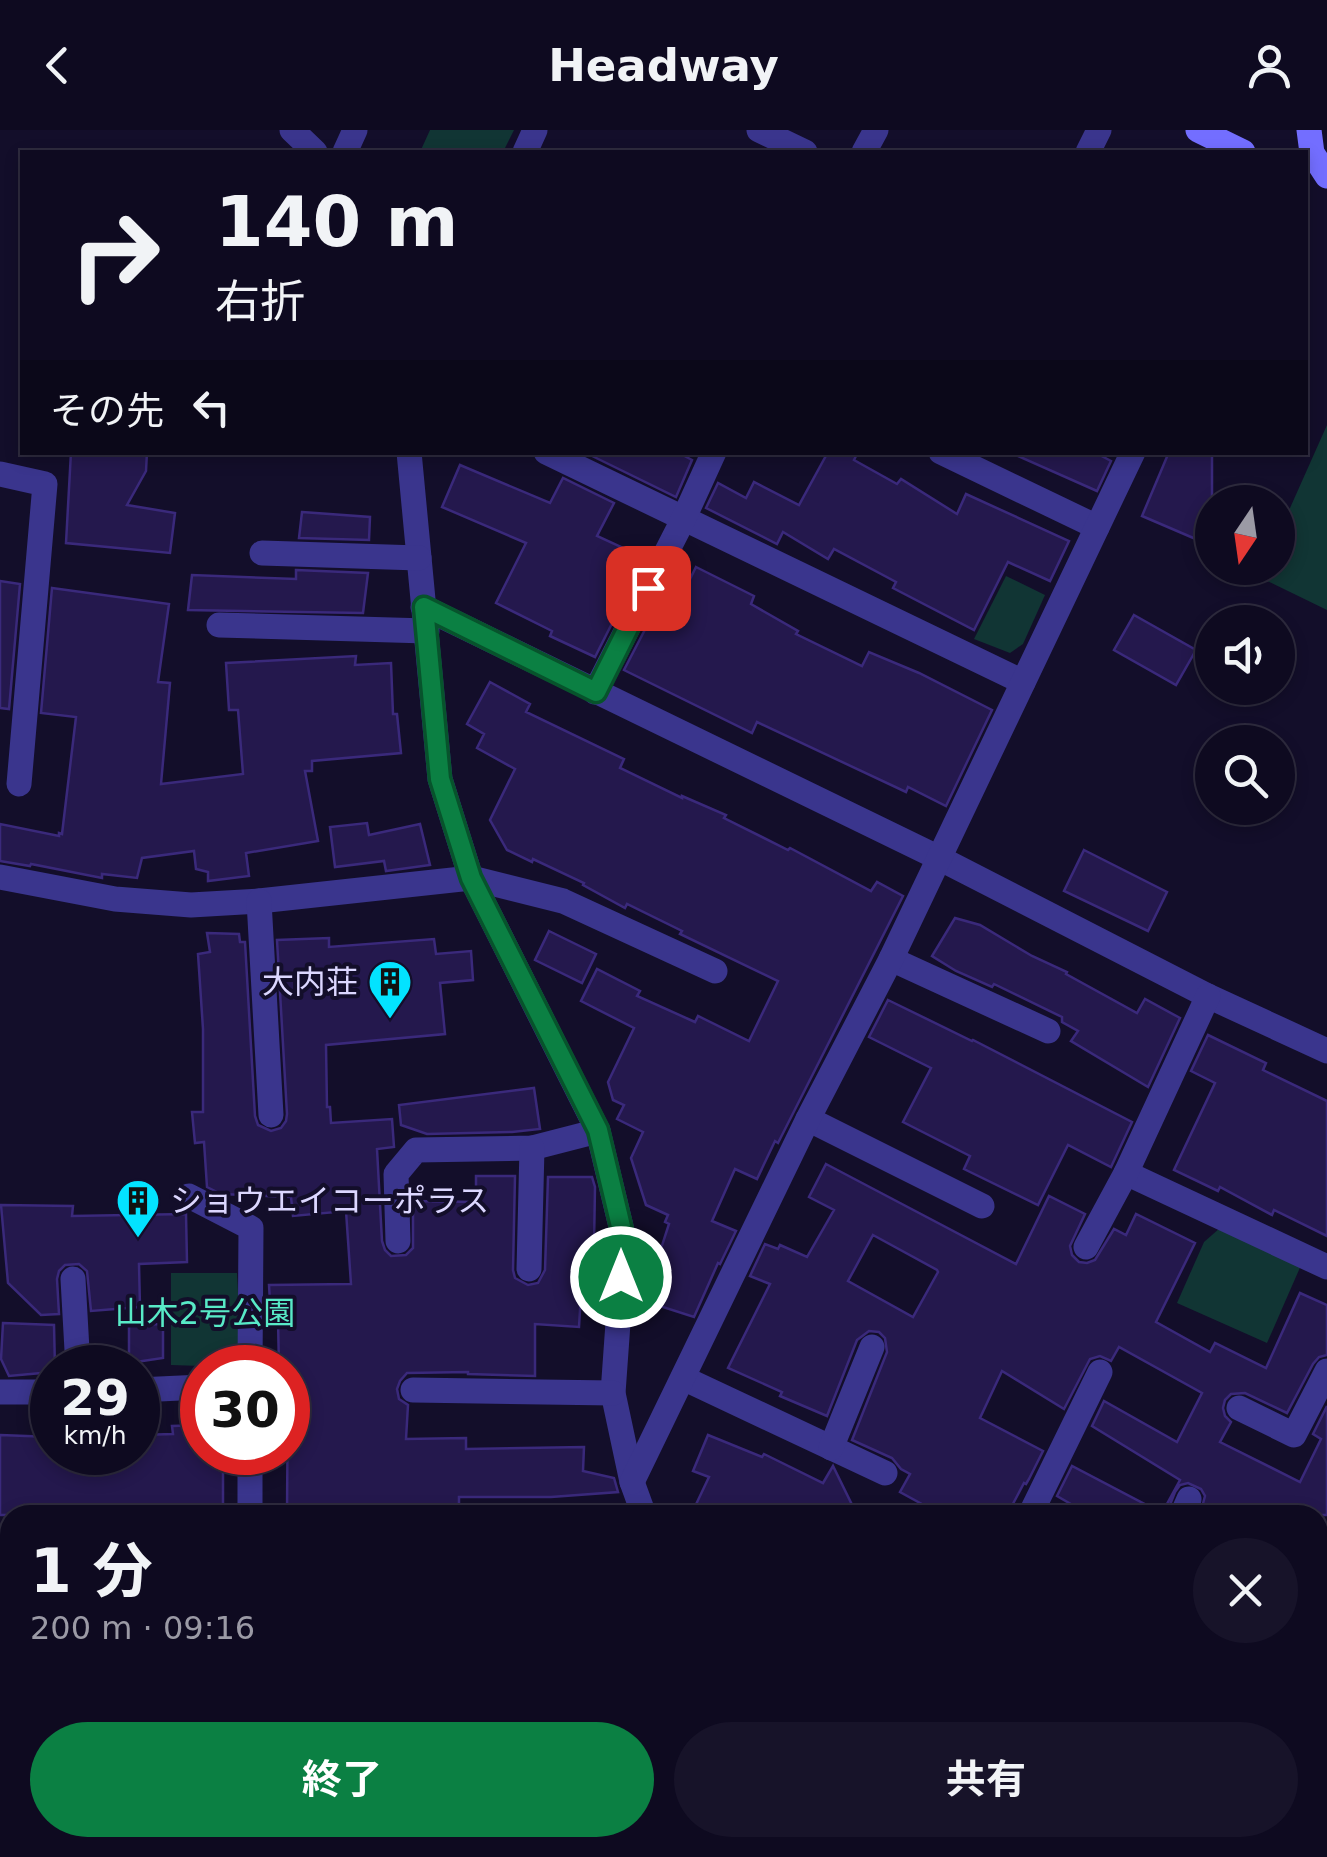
<!DOCTYPE html>
<html lang="ja">
<meta charset="utf-8">
<style>
body{margin:0;font-family:"DejaVu Sans","Noto Sans JP",sans-serif;background:#171329;color:#f1f3f6;height:100vh;display:flex;flex-direction:column;font-size:38px;white-space:nowrap}
*{box-sizing:border-box;margin:0}
p{font-size:32px;color:#9b9aa5}
.icon{flex:none;width:55px;height:55px;fill:none;stroke:currentColor;stroke-width:2;stroke-linecap:round;stroke-linejoin:round}
.map{position:relative;flex:1;overflow:hidden}
.sheet{position:absolute;left:0px;top:1375px;width:1328px;height:352px;display:flex;flex-direction:column;background:#0e0a20;border-radius:30px 30px 0 0;box-shadow:0 5px 15px #0003,0 0 0 2px #2e2b3e}
.sheet>*{flex:none}
.hud{position:absolute;left:20px;top:20px;width:1288px;height:305px;border-radius:0px;box-shadow:0 5px 15px #0003,0 0 0 2px #2e2b3e;background:#0e0a20;color:#f1f3f6;overflow:hidden}
.needle{width:65px;rotate:193deg}
.tools{position:absolute;left:1195px;top:355px;display:grid;gap:20px}
.tools a{display:grid;place-items:center;width:100px;height:100px;border-radius:50%;background:#0e0a20;box-shadow:0 5px 15px #0003,0 0 0 2px #2e2b3e;font-size:50px}
.speed{position:absolute;left:30px;top:1215px;display:flex;gap:20px;font-size:50px;font-weight:700;text-align:center}
.speed>*{display:grid;place-content:center;width:130px;height:130px;border-radius:50%;background:#0e0a20;box-shadow:0 5px 15px #0003,0 0 0 2px #2e2b3e;line-height:1}
.speed small{font-size:25px;font-weight:400}
.speed .limit{border:15px solid #d22;background:#fff;color:#111}
.pin{position:absolute;display:grid;place-items:center;width:85px;height:85px;color:#fff;margin:-42px;border-radius:20px;box-shadow:0 5px 15px #0006}
.me{position:absolute;width:110px;margin:-55px;rotate:0deg;stroke-linejoin:round;filter:drop-shadow(0 0 8px #0008)}
.turn{display:flex;align-items:center;gap:35px;height:210px;padding:0 30px;font-size:45px}
.turn .icon{width:130px;height:130px;stroke-width:2.5}
.turn b{display:block;font-size:70px;line-height:85px}
.then{display:flex;align-items:center;height:95px;padding:0 30px;background:#0003;gap:20px;font-size:38px}
.round{display:grid;place-items:center;flex:none;width:105px;height:105px;border-radius:52px;background:#171329}
.summary{display:flex;align-items:center;justify-content:space-between;height:170px;padding:0 30px}
h1{font-size:60px;font-weight:700;line-height:75px}
.cta{display:flex;gap:20px;margin-top:auto;padding:20px 30px}
.cta a{flex:1;height:115px;border-radius:60px;background:#0b8043;color:#fff;font-size:40px;font-weight:700;line-height:115px;text-align:center}
.cta a+a{background:#171329;color:#f1f3f6}
header{display:flex;justify-content:space-between;align-items:center;height:130px;padding:0 30px;background:#0e0a20;font-size:45px;font-weight:700}
.map>svg:first-child{display:block}
</style>
<header><svg class="icon" aria-label="back" viewBox="0 0 24 24"><path d="M15 5l-7 7 7 7"/></svg>Headway<svg class="icon" aria-label="person" viewBox="0 0 24 24"><circle cx="12" cy="8" r="4"/><path d="M4 21q1-7 8-7t8 7"/></svg></header>
<div class="map">
<svg width="1327" height="1727" viewBox="0 0 1327 1727">
<rect width="100%" height="100%" fill="#130e2a"/>
<g fill="#113534">
<polygon points="430,0 514,0 503,22 420,22"/>
<polygon points="1327,295 1327,480 1259,447 1263,438 1278,438 1278,405"/>
<polygon points="1006,446 1045,465 1023,514 1010,523 974,509"/>
<polygon points="1220,1098 1302,1133 1267,1213 1177,1173 1204,1112"/>
<polygon points="171,1143 237,1143 241,1222 231,1237 171,1235"/>
</g>
<g fill="#24184d" stroke="#3a297b" stroke-width="2.5" fill-rule="evenodd">
<polygon points="71,322 147,322 146,341 127,375 175,383 170,423 66,413"/>
<polygon points="584,322 677,322 692,330 676,367"/>
<polygon points="828,322 858,322 854,330 897,354 901,349 957,384 966,364 1069,411 1050,451 1008,432 974,500 893,458 896,452 834,419 828,429 783,402 777,414 706,378 718,353 746,368 754,352 799,375"/>
<polygon points="1009,322 1094,322 1111,331 1097,361"/>
<polygon points="1169,322 1212,322 1212,416 1142,386"/>
<polygon points="460,335 550,373 563,348 614,373 597,406 645,428 595,527 550,506 552,501 496,473 526,413 442,377"/>
<polygon points="302,382 370,387 369,410 299,408"/>
<polygon points="696,437 754,466 751,474 798,501 796,504 862,536 869,522 919,543 992,580 946,676 908,657 906,662 757,592 752,603 624,540 675,442 690,449"/>
<polygon points="296,440 368,443 363,483 188,480 192,445 296,449"/>
<polygon points="0,451 20,454 9,579 0,578"/>
<polygon points="52,458 169,474 158,552 170,553 161,654 243,644 238,580 229,580 226,533 356,526 355,535 391,533 393,584 397,584 401,623 312,631 312,641 305,641 318,711 246,723 249,746 208,751 208,742 196,739 194,721 142,728 137,748 102,744 102,748 31,734 30,736 0,731 0,694 59,706 59,703 62,704 76,587 41,583"/>
<polygon points="1134,485 1196,520 1176,555 1114,520"/>
<polygon points="490,552 530,574 526,582 624,629 620,638 682,668 682,666 726,685 724,688 788,720 790,718 871,761 877,752 903,766 778,1013 775,1011 757,1049 735,1039 712,1091 736,1101 720,1134 718,1133 694,1187 644,1171 669,1094 665,1092 668,1085 646,1075 631,1028 643,1002 617,989 624,975 613,970 608,952 634,898 581,871 597,839 640,861 637,866 695,892 698,886 749,911 778,851 680,804 682,801 627,774 625,778 583,755 584,753 533,729 532,732 507,720 490,690 515,639 477,618 484,604 467,594"/>
<polygon points="367,693 369,705 420,694 430,735 386,741 384,731 335,737 330,697"/>
<polygon points="1084,720 1167,762 1148,801 1064,761"/>
<polygon points="955,788 980,795 1032,826 1067,842 1066,844 1137,883 1145,869 1180,888 1148,957 1071,911 1078,901 1062,892 1062,887 994,854 992,857 956,841 932,826"/>
<polygon points="549,801 596,824 582,853 535,830"/>
<polygon points="207,803 239,804 240,812 245,812 255,986 258,995 271,1001 281,998 286,991 287,984 277,810 329,808 329,817 434,809 436,824 471,821 473,850 440,853 445,904 326,915 327,977 330,977 331,993 392,989 394,1017 377,1019 382,1111 385,1120 391,1126 406,1125 413,1118 413,1071 476,1072 476,1046 515,1046 513,1140 515,1148 528,1155 538,1153 545,1140 548,1047 592,1047 595,1057 594,1116 596,1116 594,1147 582,1146 579,1197 535,1194 535,1246 468,1244 468,1242 407,1243 400,1251 397,1259 399,1269 408,1275 406,1309 466,1308 466,1319 584,1317 583,1341 614,1348 618,1362 551,1367 459,1367 459,1385 287,1385 288,1238 279,1238 278,1189 271,1189 269,1155 351,1154 346,1081 293,1086 291,1067 221,1064 207,1057 204,1012 195,1013 192,982 203,982 203,899 198,824 210,822"/>
<polygon points="888,870 972,911 973,910 1132,992 1111,1037 1068,1015 1038,1075 964,1039 970,1026 903,992 931,938 869,907"/>
<polygon points="1208,905 1266,933 1263,940 1327,971 1327,1106 1274,1080 1272,1085 1220,1057 1218,1061 1174,1040 1215,953 1191,941"/>
<polygon points="534,958 540,999 512,1002 427,1004 401,995 399,975"/>
<path d="M826,1034l190,100 33,-68 36,18 -15,32 2,9 7,7 8,1 8,-3 19,-31 12,6 10,-21 59,29 -39,79 54,30 5,-9 51,25 34,-75 27,12v50l-8,2 -6,7 -26,49 -42,-20 -14,1 -6,6 -2,8 2,8 6,6 -11,20 80,40 21,-43 -8,-5 14,-28v109h-127l5,-19 -4,-7 -13,-6 -8,2 -5,7 -9,23h-76l-33,-19 15,-30 90,47 18,-33 -88,-54 12,-25 73,41 25,-49 -83,-46 -8,14 -11,-5 -10,3 -26,50 -62,-38 -22,47 63,33 -14,28 -3,5 -2,-1 -17,32h-65l-42,-23 10,-18 -9,-5 -9,-11 -40,-18 35,-88 -2,-14 -6,-6 -10,-1 -12,9 -30,76 -47,-20 2,-4 -54,-24 42,-84 -20,-8 15,-32 13,5 2,-4 27,12 27,-47 -25,-13zM873,1105l64,35 1,2 -25,45 -65,-36z"/>
<polygon points="1,1075 73,1076 72,1086 186,1084 187,1132 139,1134 140,1177 91,1181 87,1141 79,1134 65,1135 59,1141 57,1149 59,1184 41,1185 8,1153"/>
<polygon points="3,1193 54,1195 55,1238 52,1238 52,1242 9,1246 1,1229"/>
<polygon points="163,1194 163,1228 129,1233 129,1195"/>
<polygon points="202,1295 202,1322 223,1322 223,1385 0,1385 0,1305 52,1307 52,1322 138,1322 138,1305 173,1304 172,1296"/>
<polygon points="708,1305 762,1327 764,1324 823,1353 833,1336 857,1385 691,1385 709,1347 693,1341"/>
</g>
<g fill="none" stroke-linecap="round" stroke-linejoin="round">
<g stroke="#3a358d" stroke-width="25">
<polyline points="292,0 315,22"/>
<polyline points="759,0 805,22"/>
<polyline points="345,22 355,0"/>
<polyline points="525,22 535,0"/>
<polyline points="864,22 876,0"/>
<polyline points="1088,22 1099,0"/>
<polyline points="409,322 440,649 471,748 598,1001 624,1109 613,1263 632,1352 644,1385"/>
<polyline points="546,322 1023,552"/>
<polyline points="941,322 1097,397"/>
<polyline points="0,344 45,354 19,654"/>
<polyline points="262,423 419,428"/>
<polyline points="423,477 939,728 1208,866 1327,921"/>
<polyline points="219,495 427,501"/>
<polyline points="595,562 683,390 714,322"/>
<polyline points="0,747 115,769 191,775 259,771 471,748 563,771 715,841"/>
<polyline points="259,771 271,985"/>
<polyline points="891,829 1048,901"/>
<polyline points="808,989 982,1076"/>
<polyline points="1126,1043 1327,1137"/>
<polyline points="189,1066 251,1098 250,1238"/>
<polyline points="398,1111 396,1044 416,1020 532,1018 598,1001"/>
<polyline points="1086,1117 1126,1043 1208,866"/>
<polyline points="529,1139 532,1018"/>
<polyline points="73,1149 78,1238"/>
<polyline points="683,1248 885,1343"/>
<polyline points="138,1260 202,1257"/>
<polyline points="413,1260 613,1263"/>
<polyline points="0,1262 52,1262"/>
<polyline points="1239,1278 1294,1305 1327,1241"/>
<polyline points="831,1318 872,1217"/>
<polyline points="250,1322 250,1385"/>
<polyline points="632,1352 808,989 891,829 1133,322"/>
<polyline points="1030,1385 1100,1242"/>
<polyline points="1182,1385 1189,1369"/>
<polyline points="0,1432 10,1432"/>
<polyline points="1318,1469 1327,1450"/>
<polyline points="802,1718 807,1727"/>
<polyline points="1237,1718 1256,1727"/>
</g>
<g stroke="#736eff" stroke-width="25">
<polyline points="1198,0 1243,22"/>
<polyline points="1309,0 1312,23 1327,46"/>
</g>
</g>
<g fill="none" stroke-linecap="round" stroke-linejoin="round">
<defs>
<polyline id="route" points="621,1147 624,1109 598,1000 471,748 440,649 424,477 596,562 648,458"/>
</defs>
<use href="#route" stroke="#07532c" stroke-width="25"/>
<use href="#route" stroke="#0b8043" stroke-width="18"/>
</g>
<defs>
<symbol id="building-pin" viewBox="-11 -11 22 30"><path d="M0 17L-7.5 6A9.5 9.5 0 1 1 7.5 6Z" fill="#03e3ff" stroke="#130e2a"/><path d="M-4-6H4V6H1V3H-1V6H-4ZM-2.5-4.3h1.7v1.8h-1.7ZM.8-4.3h1.7v1.8H.8ZM-2.5-1h1.7V.8h-1.7ZM.8-1h1.7V.8H.8Z" fill="#111"/></symbol>
</defs>
<g fill-rule="evenodd">
<use href="#building-pin" x="365" y="827" width="50" height="68"/>
<use href="#building-pin" x="113" y="1046" width="50" height="68"/>
</g>
<g text-anchor="middle" stroke-width="8" stroke-linejoin="round" paint-order="stroke">
<g font-size="32" fill="#dcd7ff" stroke="#130e2a" text-anchor="end">
<text x="358" y="863">大内荘</text>
<text x="170" y="1082" text-anchor="start">ショウエイコーポラス</text>
</g>
<g font-size="32" fill="#58eac7" stroke="#130e2a">
<text x="205" y="1194">山木2号公園</text>
</g>
</g>
</svg>
<div class="tools">
<a><svg class="needle" viewBox="-14 -14 28 28"><path d="M0-13l5 13h-10z" fill="#e53935"/><path d="M0 13l5-13h-10z" fill="#9b9aa5"/></svg></a>
<a><svg class="icon" aria-label="sound" viewBox="0 0 24 24"><path d="M4 9h4l5-4v14l-5-4H4zM17 9q2 3 0 6"/></svg></a>
<a><svg class="icon" aria-label="search" viewBox="0 0 24 24"><circle cx="10" cy="10" r="6"/><path d="M15 15l6 6"/></svg></a>
</div>
<div class="speed"><div>29<small>km/h</small></div><div class="limit">30</div></div>
<div class="pin" style="left:648px;top:458px;background:#d93025"><svg class="icon" aria-label="arrive" viewBox="0 0 24 24"><path d="M6 21V4h12l-3 4 3 4H6"/></svg></div>
<svg class="me" style="left:621px;top:1147px" viewBox="-20 -20 40 40"><circle r="17" fill="#0b8043" stroke="#fff" stroke-width="3"/><path d="M0-11L8 9 0 5-8 9z" fill="#fff"/></svg>
<div class="hud">
<div class="turn"><svg class="icon" aria-label="right" viewBox="0 0 24 24"><path d="M7 20v-9h11M14 6l5 5-5 5"/></svg><div><b>140 m</b>右折</div></div>
<div class="then">その先<svg class="icon" aria-label="left" viewBox="0 0 24 24"><path d="M17 20v-9H6M10 6l-5 5 5 5"/></svg></div>
</div>
<section class="sheet">
<div class="summary"><div><h1>1 分</h1><p>200 m · 09:16</p></div><a class="round"><svg class="icon" aria-label="close" viewBox="0 0 24 24"><path d="M6 6l12 12M18 6L6 18"/></svg></a></div>
<div class="cta"><a>終了</a><a>共有</a></div>
</section>
</div>
